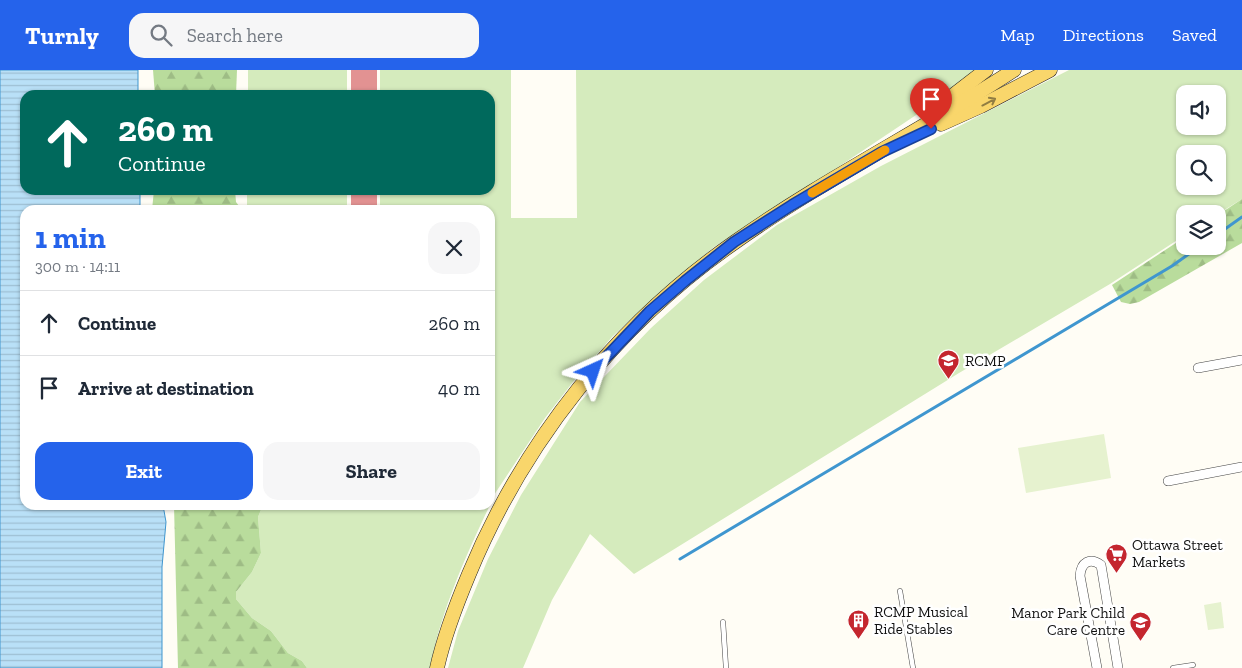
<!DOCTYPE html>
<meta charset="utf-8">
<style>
body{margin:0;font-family:"Zilla Slab",serif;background:#f6f6f7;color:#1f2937;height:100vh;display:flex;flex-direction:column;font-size:19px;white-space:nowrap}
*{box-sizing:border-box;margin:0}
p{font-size:16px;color:#747a83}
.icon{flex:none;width:28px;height:28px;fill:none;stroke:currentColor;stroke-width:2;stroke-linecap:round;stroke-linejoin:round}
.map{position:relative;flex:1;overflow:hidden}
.side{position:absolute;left:20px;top:135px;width:475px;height:305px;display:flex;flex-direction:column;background:#fff;border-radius:15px;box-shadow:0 1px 4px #0004}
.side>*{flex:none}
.guide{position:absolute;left:20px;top:20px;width:475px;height:105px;border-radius:15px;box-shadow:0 1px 4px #0004;background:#00695c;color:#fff;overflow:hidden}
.fabs{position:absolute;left:1176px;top:15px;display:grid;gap:10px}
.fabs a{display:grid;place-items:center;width:50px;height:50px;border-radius:10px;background:#fff;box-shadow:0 1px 4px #0004;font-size:25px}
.pin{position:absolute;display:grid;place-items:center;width:42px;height:42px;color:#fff;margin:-51px -21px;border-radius:50% 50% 50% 0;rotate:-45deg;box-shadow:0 0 5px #0007}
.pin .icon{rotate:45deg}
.me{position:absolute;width:55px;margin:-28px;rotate:42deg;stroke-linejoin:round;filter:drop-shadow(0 0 4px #0008)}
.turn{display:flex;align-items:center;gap:18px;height:105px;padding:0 15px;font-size:22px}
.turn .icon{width:65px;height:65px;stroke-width:2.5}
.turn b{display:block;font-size:35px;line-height:42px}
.round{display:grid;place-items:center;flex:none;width:52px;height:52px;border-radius:15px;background:#f6f6f7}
.summary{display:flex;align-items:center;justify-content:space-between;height:85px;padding:0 15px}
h1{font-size:30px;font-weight:800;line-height:38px;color:#2563eb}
.primary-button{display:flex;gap:10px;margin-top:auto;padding:10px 15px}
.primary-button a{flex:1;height:58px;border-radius:15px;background:#2563eb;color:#fff;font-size:20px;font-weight:800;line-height:58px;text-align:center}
.primary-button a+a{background:#f6f6f7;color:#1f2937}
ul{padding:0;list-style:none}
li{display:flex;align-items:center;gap:15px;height:65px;padding:0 15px;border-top:1px solid #e0e1e3}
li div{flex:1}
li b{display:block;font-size:19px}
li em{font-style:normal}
header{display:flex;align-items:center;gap:30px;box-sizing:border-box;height:70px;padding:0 25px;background:#2563eb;color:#fff}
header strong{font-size:24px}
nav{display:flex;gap:28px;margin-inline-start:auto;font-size:18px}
.search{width:350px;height:45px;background:#f6f6f7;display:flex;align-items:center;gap:12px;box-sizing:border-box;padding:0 18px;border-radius:15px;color:#747a83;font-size:19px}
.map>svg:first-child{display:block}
</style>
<header>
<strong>Turnly</strong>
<div class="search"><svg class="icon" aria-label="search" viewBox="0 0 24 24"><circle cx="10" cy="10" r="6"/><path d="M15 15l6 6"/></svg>Search here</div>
<nav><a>Map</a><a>Directions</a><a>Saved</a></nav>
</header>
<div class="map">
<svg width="1242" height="598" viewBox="0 0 1242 598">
<defs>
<pattern id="forest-firs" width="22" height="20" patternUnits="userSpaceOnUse" patternTransform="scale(1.25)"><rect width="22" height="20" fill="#b9dc9c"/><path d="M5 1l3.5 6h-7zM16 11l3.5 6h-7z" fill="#9ebc85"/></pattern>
<pattern id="water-rules" width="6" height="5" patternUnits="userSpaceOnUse" patternTransform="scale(1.25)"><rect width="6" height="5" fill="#b9e0f7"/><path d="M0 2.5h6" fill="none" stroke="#9ebfd3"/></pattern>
</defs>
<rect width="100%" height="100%" fill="#fffdf5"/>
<g fill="#d5ebbd" fill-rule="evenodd">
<rect x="248" y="0" width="99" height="25"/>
<polygon points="380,0 511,0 511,148 577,148 576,0 979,0 943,27 789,130 714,177 646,235 612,267 573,312 545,348 494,425 490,434 490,140 380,140 380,120 490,120 490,25 380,25"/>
<path d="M1069,0h173v129l-24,15h-33v21l-75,49 -151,89 -325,201 -44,-40 -38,66 -29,68h-75l10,-37 30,-72 33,-64 59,-93 71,-74 53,-48 73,-55 104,-59zM1185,24h33v32h-33zM1185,84h33v32h-33z"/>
<rect x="247" y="120" width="100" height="20"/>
<path d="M263,435h227c-25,52 -49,106 -60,163h-123l-5,-7 -14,-8 -17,-22 -19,-13 -16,-19v-7l16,-20 9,-19 -3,-36z"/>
</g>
<g fill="url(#forest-firs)">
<polygon points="153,0 237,0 236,25 155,25"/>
<polygon points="154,120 235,120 236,132 242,140 152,140"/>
<polygon points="1242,129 1242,173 1139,232 1130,234 1121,232 1112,215 1185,167 1185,176 1218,176 1218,145"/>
<polygon points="174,435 263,435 258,447 261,483 252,502 236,522 236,529 252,548 271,561 288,583 302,591 307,598 178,598"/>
</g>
<g fill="#e6f2cf">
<polygon points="1104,364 1111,408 1026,423 1018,378"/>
<polygon points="1221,532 1224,558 1208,560 1204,535"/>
</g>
<polygon fill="url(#water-rules)" stroke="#3f96cf" points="0,0 138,0 138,25 25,25 25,120 140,120 140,140 25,140 25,435 163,435 166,452 162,497 162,598 0,598"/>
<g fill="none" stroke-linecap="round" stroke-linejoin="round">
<g stroke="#3f96cf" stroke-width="3">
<polyline points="1218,164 1242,147"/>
<polyline points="680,489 1172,196 1200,176"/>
</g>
<g stroke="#e29292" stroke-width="26">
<polyline points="364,0 364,25"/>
<polyline points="364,120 364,140"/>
</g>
<defs>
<g id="service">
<polyline points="900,521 913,598"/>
<polyline points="723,552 726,598"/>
<polyline points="1173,598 1193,595"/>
</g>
<g id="minor">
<polyline points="1198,298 1242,290"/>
<polyline points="1168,411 1242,397"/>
<path d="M1097,598l-17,-92c1,-14 10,-19 21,-11l17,103"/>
</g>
<g id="primary">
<polyline points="929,44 986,0"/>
<polyline points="941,54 981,36 1050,0"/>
<path d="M437,598c7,-32 19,-63 32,-94 55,-133 148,-250 266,-332 89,-63 188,-112 279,-172"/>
</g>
</defs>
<use href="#service" stroke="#444" stroke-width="5.5"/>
<use href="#minor" stroke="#444" stroke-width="10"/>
<use href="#primary" stroke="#222" stroke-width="15"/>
<use href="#service" stroke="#fff" stroke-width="4.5"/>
<use href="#minor" stroke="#fff" stroke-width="9"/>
<use href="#primary" stroke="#f9d66b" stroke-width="14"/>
</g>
<defs><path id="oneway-shaft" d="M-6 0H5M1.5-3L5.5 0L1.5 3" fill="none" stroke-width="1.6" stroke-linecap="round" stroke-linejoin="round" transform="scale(1.25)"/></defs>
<use stroke="#917d42" href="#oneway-shaft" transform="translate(989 32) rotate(-28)"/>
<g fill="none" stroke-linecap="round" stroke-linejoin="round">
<defs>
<polyline id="route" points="593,301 650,241 685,211 734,172 792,135 882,82 931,59"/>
</defs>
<use href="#route" stroke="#184099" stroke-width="12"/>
<use href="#route" stroke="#2563eb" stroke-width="9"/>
<polyline stroke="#f59e0b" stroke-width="9" points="812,123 885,80"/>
</g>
<defs>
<symbol id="university-pin" viewBox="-11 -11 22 30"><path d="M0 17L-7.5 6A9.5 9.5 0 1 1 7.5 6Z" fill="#c4262e" stroke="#fff"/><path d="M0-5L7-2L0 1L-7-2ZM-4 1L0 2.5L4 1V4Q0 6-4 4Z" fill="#fff"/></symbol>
<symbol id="supermarket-pin" viewBox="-11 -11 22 30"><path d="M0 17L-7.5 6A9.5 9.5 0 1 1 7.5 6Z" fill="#c4262e" stroke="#fff"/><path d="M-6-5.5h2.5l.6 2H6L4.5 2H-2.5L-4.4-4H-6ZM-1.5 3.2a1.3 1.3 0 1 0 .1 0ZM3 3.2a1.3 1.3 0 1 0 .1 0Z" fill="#fff"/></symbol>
<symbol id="building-pin" viewBox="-11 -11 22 30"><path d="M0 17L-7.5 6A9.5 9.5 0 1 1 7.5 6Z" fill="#c4262e" stroke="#fff"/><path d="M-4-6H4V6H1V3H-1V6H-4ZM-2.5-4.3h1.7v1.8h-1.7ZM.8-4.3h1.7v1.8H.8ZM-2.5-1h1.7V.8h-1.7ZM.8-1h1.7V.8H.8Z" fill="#fff"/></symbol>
<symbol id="school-pin" viewBox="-11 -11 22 30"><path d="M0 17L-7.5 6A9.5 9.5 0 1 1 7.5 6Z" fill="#c4262e" stroke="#fff"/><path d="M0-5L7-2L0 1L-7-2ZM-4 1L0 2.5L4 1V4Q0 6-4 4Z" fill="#fff"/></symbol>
</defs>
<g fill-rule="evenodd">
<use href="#university-pin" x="936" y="278" width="25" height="34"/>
<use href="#supermarket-pin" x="1104" y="472" width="25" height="34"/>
<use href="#building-pin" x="846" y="538" width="25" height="34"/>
<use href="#school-pin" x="1128" y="540" width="25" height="34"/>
</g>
<g text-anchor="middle" stroke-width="5" stroke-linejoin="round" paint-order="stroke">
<g font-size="15" fill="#111" stroke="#fff" text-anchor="start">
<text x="965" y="296">RCMP</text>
<text x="1132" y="480">Ottawa Street<tspan x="1132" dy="17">Markets</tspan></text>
<text x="874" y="547">RCMP Musical<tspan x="874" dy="17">Ride Stables</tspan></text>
<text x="1125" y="548" text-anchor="end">Manor Park Child<tspan x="1125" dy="17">Care Centre</tspan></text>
</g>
</g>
</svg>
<div class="fabs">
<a><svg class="icon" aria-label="sound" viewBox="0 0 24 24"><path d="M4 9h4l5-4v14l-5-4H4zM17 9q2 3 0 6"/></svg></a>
<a><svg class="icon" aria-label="search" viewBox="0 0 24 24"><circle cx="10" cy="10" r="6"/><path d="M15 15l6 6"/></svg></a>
<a><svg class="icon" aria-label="layers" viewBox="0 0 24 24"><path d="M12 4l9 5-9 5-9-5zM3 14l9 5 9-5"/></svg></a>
</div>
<div class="pin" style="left:931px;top:59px;background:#d93025"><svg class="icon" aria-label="arrive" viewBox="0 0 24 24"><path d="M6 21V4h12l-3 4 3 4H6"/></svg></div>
<svg class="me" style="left:593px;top:301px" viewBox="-20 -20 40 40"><path d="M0-17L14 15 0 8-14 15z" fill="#2563eb" stroke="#fff" stroke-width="4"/></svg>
<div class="guide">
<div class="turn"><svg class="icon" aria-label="ahead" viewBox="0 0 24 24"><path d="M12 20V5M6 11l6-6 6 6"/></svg><div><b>260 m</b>Continue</div></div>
</div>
<section class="side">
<div class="summary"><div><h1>1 min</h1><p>300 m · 14:11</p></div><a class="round"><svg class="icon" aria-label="close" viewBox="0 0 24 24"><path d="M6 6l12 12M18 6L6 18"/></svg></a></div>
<ul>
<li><svg class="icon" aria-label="ahead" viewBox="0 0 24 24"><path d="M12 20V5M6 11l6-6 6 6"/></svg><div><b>Continue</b></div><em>260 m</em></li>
<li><svg class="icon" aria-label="arrive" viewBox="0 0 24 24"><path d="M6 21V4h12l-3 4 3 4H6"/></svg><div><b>Arrive at destination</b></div><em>40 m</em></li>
</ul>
<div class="primary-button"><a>Exit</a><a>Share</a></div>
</section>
</div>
